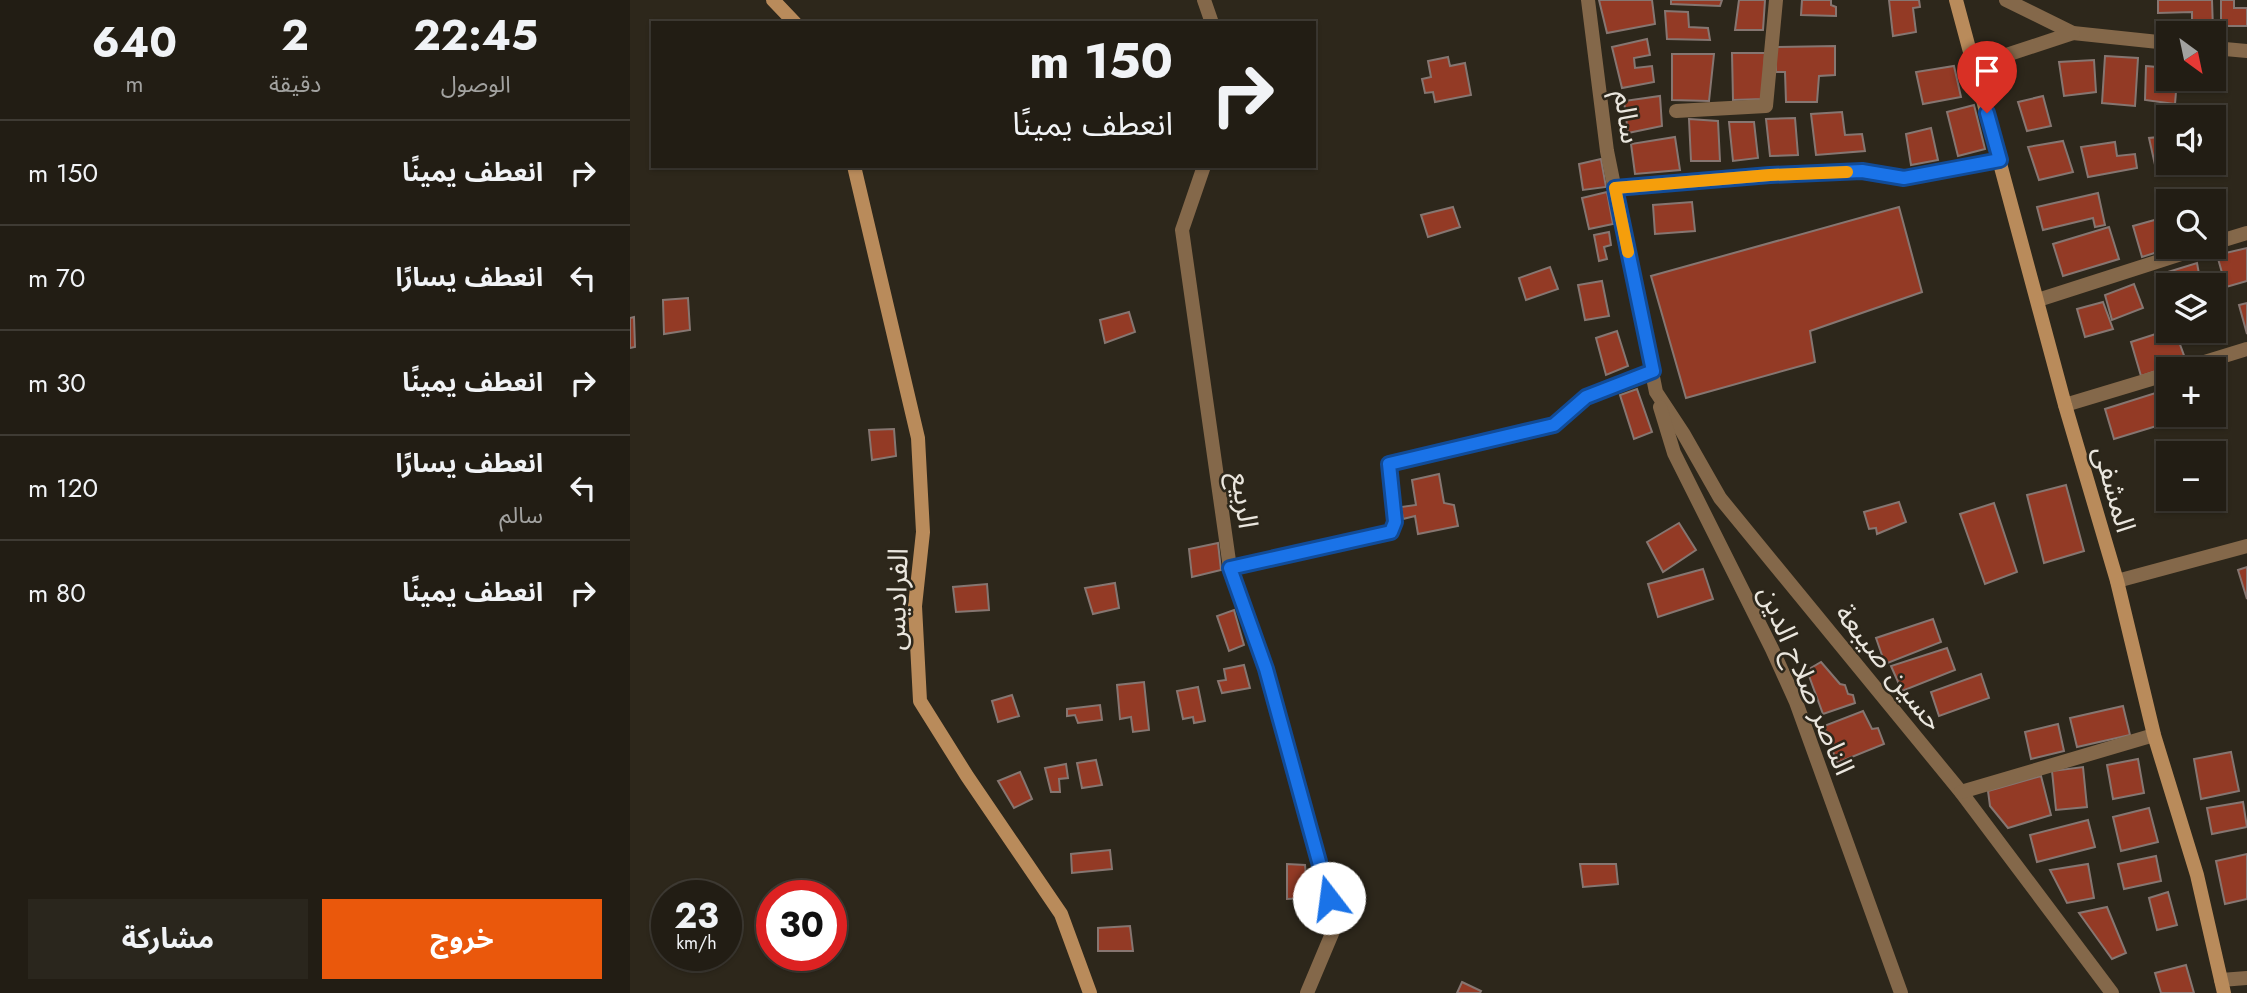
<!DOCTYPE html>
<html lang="ar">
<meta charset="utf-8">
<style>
body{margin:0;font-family:Jost,"Noto Sans Arabic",sans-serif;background:#2a261d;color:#f1f3f6;direction:rtl;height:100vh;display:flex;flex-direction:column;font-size:26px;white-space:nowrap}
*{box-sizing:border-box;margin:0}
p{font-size:23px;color:#a2a2a0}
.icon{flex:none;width:38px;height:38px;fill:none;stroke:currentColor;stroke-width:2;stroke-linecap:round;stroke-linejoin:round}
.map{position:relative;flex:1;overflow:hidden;direction:ltr}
.details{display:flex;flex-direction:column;background:#221d14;width:630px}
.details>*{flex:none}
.guide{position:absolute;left:21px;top:21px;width:665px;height:147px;border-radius:0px;box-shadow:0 2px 5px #0004,0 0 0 2px #3f3b34;direction:rtl;background:#221d14;color:#f1f3f6;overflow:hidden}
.needle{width:46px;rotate:147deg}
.tools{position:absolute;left:1526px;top:21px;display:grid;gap:14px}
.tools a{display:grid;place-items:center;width:70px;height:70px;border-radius:0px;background:#221d14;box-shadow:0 2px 5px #0004,0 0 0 2px #3f3b34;font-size:35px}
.speed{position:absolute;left:21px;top:880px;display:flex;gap:14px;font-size:35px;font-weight:700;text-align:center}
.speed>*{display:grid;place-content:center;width:91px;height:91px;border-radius:50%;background:#221d14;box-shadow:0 2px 5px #0004,0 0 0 2px #3f3b34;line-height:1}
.speed small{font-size:18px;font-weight:400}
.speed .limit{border:10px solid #d22;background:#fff;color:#111}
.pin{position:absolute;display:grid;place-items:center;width:60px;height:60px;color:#fff;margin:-72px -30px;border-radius:50% 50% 50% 0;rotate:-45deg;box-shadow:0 0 7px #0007}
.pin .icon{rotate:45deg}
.me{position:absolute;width:77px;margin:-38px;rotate:345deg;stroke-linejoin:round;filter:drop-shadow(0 0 5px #0008)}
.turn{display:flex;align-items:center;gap:24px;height:147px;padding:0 28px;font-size:32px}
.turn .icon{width:91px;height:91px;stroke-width:2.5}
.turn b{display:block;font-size:49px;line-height:60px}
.eta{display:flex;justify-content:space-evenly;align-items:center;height:119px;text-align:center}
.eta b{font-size:42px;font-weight:700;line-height:49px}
.primary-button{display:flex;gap:14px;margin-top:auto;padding:14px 28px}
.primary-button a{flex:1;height:80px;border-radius:0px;background:#ea580c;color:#fff;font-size:28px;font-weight:700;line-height:80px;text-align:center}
.primary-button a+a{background:#2a261d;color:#f1f3f6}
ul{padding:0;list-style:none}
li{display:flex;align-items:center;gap:21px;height:105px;padding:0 28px;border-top:2px solid #3f3b34}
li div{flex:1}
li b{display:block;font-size:26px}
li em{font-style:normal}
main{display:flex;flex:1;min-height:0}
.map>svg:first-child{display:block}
</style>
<main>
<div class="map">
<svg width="1617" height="993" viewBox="0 0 1617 993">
<rect width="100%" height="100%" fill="#2d271b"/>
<g fill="#933a25" stroke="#867671" stroke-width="2">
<polygon points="969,0 1022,0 1025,24 977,33"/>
<polygon points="1041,0 1092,0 1090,6 1041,4"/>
<polygon points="1109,0 1135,0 1133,30 1105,30"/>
<polygon points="1172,0 1201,0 1201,5 1206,7 1206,16 1171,15"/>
<polygon points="1259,0 1289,0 1290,7 1283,8 1286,32 1263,36"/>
<polygon points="1528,0 1582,0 1583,30 1562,31 1562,12 1528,13"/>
<polygon points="1591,0 1604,0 1604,8 1617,8 1617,26 1591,26"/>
<polygon points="1035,11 1058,12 1059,27 1078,28 1080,40 1037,39"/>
<polygon points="1017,39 1020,55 1004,58 1005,68 1022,66 1024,82 992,88 982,47"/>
<polygon points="1205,46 1205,75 1189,76 1187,102 1156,102 1155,72 1146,72 1145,47"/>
<polygon points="1102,53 1135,53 1133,99 1103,100"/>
<polygon points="1042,54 1084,54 1079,101 1042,100"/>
<polygon points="1475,56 1508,58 1505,106 1472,103"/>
<polygon points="818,57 820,66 835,63 841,95 805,102 803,92 795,93 792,79 801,77 798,61"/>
<polygon points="1464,60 1466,92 1434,96 1429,62"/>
<polygon points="1324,66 1331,97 1293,104 1286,72"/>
<polygon points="1516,66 1538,68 1538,79 1547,79 1545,104 1515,100"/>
<polygon points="1030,96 1032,126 998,133 994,101"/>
<polygon points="1413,96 1421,126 1397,131 1388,102"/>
<polygon points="1344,105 1355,149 1328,156 1317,112"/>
<polygon points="1212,112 1215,135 1232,134 1235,151 1186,155 1181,114"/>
<polygon points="1165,118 1168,155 1140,156 1136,119"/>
<polygon points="1059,119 1088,121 1090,161 1061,161"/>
<polygon points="1099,122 1124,122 1128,158 1103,161"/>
<polygon points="1301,128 1308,160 1281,165 1276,134"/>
<polygon points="1538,136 1540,163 1525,165 1519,138"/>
<polygon points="1045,137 1050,170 1005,174 1001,144"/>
<polygon points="1433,141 1443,172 1409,180 1398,147"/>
<polygon points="1485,142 1487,156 1505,154 1507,168 1458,177 1451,147"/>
<polygon points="971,159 976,187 953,190 949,164"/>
<polygon points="977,192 983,224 959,229 952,198"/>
<polygon points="1468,193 1475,225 1465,227 1463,218 1413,230 1407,207"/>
<polygon points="1062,202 1065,231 1025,234 1023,205"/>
<polygon points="823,207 830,227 798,237 791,215"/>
<polygon points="1269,207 1292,292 1180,331 1185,362 1056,398 1021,276"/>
<polygon points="1528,219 1537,249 1512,257 1503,226"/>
<polygon points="1479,227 1489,259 1433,276 1423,244"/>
<polygon points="979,232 981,245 974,247 977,259 969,261 964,235"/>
<polygon points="1617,248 1617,281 1596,287 1587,255"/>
<polygon points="1567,263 1571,285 1538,285 1538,303 1531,305 1525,276"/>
<polygon points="920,267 928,289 896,300 889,278"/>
<polygon points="972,281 979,316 955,320 948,285"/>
<polygon points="1504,284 1513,308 1482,320 1475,295"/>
<polygon points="58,298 60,330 34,334 33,300"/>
<polygon points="1473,302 1483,329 1455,337 1447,309"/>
<polygon points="1617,303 1617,334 1609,305"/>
<polygon points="499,312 505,332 475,343 470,320"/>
<polygon points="4,317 5,347 0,348 0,318"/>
<polygon points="1538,330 1545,331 1556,361 1511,376 1501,342"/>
<polygon points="987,331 998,366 976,375 966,338"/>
<polygon points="1007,389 1022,432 1004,439 990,395"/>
<polygon points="1538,389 1538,415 1551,415 1553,418 1484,439 1475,409"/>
<polygon points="264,429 266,456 242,460 239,430"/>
<polygon points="809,474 814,503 824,505 828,526 788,534 785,516 773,519 771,507 786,505 782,480"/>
<polygon points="1436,485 1454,551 1414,563 1397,495"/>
<polygon points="1269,502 1276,522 1247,534 1246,528 1239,529 1234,512"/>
<polygon points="1364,503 1387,572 1355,584 1330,514"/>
<polygon points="1049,523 1066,550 1033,572 1017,542"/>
<polygon points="588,543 591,570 562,577 559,549"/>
<polygon points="1617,567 1617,599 1608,570"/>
<polygon points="1073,569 1083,599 1028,617 1018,584"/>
<polygon points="485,583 489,608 463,614 455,588"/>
<polygon points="357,584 359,610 326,612 323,587"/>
<polygon points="604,610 614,645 599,651 587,616"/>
<polygon points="1303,619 1311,642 1255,664 1246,638"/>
<polygon points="1317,648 1325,670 1272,691 1261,666"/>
<polygon points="1191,662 1210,684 1215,685 1218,694 1223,695 1225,703 1193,714 1179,676 1181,668"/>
<polygon points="614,665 620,688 592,693 588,681 596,680 594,669"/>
<polygon points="1351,674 1359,698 1309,716 1301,692"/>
<polygon points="514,682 519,730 503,732 501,717 490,719 487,685"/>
<polygon points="568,687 575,721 564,723 563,717 553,719 547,691"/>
<polygon points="382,695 389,716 368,722 362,701"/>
<polygon points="470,705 472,720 448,723 445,715 437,716 437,709"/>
<polygon points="1493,706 1500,735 1447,747 1440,718"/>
<polygon points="1233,711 1242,729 1248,728 1254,744 1207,763 1194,726"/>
<polygon points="1428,724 1434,751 1401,759 1395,732"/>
<polygon points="1601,752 1609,791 1571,799 1564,759"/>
<polygon points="1508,759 1514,793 1483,799 1477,765"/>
<polygon points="466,760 472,785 452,788 447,763"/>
<polygon points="436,764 438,778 429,779 430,792 421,792 415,768"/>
<polygon points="1453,767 1457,807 1426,810 1422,771"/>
<polygon points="390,772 402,799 384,808 368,781"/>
<polygon points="1411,776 1421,815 1378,828 1360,806 1358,791"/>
<polygon points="1613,802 1617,827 1582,834 1577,808"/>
<polygon points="1519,808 1528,842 1491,851 1483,817"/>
<polygon points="1458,820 1465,847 1407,862 1400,835"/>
<polygon points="480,850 482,869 442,873 441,854"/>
<polygon points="1617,854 1617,899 1595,904 1586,861"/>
<polygon points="1526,856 1531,881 1494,889 1488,864"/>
<polygon points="657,864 675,865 678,898 657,899"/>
<polygon points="950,864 986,864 988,884 953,887"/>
<polygon points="1458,864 1464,898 1437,903 1420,870"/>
<polygon points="1538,892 1547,925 1527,930 1519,898"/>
<polygon points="1477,907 1496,953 1482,959 1449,913"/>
<polygon points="500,926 503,951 468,951 468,928"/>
<polygon points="1556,965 1564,993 1531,993 1525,973"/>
<polygon points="832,982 851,991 850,993 827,993"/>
</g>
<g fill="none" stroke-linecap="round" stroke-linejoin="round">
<g stroke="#84684a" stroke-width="14">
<polyline points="574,0 582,23"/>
<polyline points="958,0 977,151 1026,392 1053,433 1090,498 1331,792 1482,993"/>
<polyline points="1376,0 1443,33 1538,43"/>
<polyline points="1584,48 1617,51"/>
<polyline points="1343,66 1443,33"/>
<polyline points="1046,111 1136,106 1146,0"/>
<polyline points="574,166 552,230 600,568 636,669 706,924 677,993"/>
<polyline points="985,188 1140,175 1232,171 1274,179 1370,160"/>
<polyline points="1584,243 1617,233"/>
<polyline points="1408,300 1573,247"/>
<polyline points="1552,369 1617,349"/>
<polyline points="1435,405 1538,374"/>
<polyline points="1030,407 1044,453 1142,649 1166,702 1271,993"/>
<polyline points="600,568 761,532 765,522 759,464 924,425 955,397 1023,371"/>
<polyline points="1487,581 1617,546"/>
<polyline points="1331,792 1524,735"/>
<polyline points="1591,980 1617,978"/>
</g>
<g stroke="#b98b5b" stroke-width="14">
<polyline points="143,0 165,23"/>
<polyline points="1326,0 1435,405 1487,581 1524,735 1567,875 1594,993"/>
<polyline points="224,166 288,438 293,532 285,606 290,701 337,776 431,914 460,993"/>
</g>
</g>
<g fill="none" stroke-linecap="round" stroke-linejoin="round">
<defs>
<polyline id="route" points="699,898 636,669 600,568 761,532 765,522 759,464 924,425 956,397 1023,371 985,188 1140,175 1232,171 1274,178 1370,160 1357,113"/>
</defs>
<use href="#route" stroke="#114b97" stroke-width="18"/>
<use href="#route" stroke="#1a73e8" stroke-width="12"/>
<polyline stroke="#f59e0b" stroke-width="12" points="998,252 985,188 1140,175 1217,172"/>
</g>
<g text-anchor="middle" stroke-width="5" stroke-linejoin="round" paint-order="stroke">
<g font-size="28" fill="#eae6de" stroke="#2d271b">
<text transform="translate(998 117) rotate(82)" y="10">سالم</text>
<text transform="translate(1485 489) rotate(74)" y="10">المشفى</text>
<text transform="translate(615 500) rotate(82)" y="10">الربيع</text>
<text transform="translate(266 599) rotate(-88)" y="10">الفراديس</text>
<text transform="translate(1260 667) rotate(51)" y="10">حسين صيبعة</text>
<text transform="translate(1177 680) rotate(67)" y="10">الناصر صلاح الدين</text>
</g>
</g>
</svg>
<div class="tools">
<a><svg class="needle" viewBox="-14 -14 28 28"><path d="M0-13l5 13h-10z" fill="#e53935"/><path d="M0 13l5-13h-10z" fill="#a2a2a0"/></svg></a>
<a><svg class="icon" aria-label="sound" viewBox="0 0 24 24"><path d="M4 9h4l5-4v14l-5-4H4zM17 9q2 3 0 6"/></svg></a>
<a><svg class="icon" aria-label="search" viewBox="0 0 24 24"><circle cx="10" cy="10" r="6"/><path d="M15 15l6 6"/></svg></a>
<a><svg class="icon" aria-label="layers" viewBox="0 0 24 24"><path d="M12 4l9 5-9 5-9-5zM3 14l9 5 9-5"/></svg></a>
<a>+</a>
<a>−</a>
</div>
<div class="speed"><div>23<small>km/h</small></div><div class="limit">30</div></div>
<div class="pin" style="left:1357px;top:113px;background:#d93025"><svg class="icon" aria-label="arrive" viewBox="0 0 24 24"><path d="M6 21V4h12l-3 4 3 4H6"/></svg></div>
<svg class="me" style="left:699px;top:898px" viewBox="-20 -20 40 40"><circle r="19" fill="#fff"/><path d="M0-13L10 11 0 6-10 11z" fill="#1a73e8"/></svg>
<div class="guide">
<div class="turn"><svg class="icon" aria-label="right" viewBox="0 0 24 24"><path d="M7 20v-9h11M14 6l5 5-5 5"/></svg><div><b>150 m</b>انعطف يمينًا</div></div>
</div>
</div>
<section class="details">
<div class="eta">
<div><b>22:45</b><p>الوصول</p></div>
<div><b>2</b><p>دقيقة</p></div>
<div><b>640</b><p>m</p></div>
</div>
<ul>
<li><svg class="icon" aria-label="right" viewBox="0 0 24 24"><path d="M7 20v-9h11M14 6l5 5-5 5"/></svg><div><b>انعطف يمينًا</b></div><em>150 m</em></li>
<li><svg class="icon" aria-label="left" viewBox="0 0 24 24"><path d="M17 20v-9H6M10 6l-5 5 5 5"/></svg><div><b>انعطف يسارًا</b></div><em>70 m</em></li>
<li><svg class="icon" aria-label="right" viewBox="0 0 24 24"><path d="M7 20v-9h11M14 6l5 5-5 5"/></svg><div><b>انعطف يمينًا</b></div><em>30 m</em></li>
<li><svg class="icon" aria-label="left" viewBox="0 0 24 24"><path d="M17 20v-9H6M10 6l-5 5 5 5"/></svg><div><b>انعطف يسارًا</b><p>سالم</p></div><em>120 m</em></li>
<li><svg class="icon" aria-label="right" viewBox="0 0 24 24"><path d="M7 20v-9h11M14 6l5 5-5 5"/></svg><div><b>انعطف يمينًا</b></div><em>80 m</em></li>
</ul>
<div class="primary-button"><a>خروج</a><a>مشاركة</a></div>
</section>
</main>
